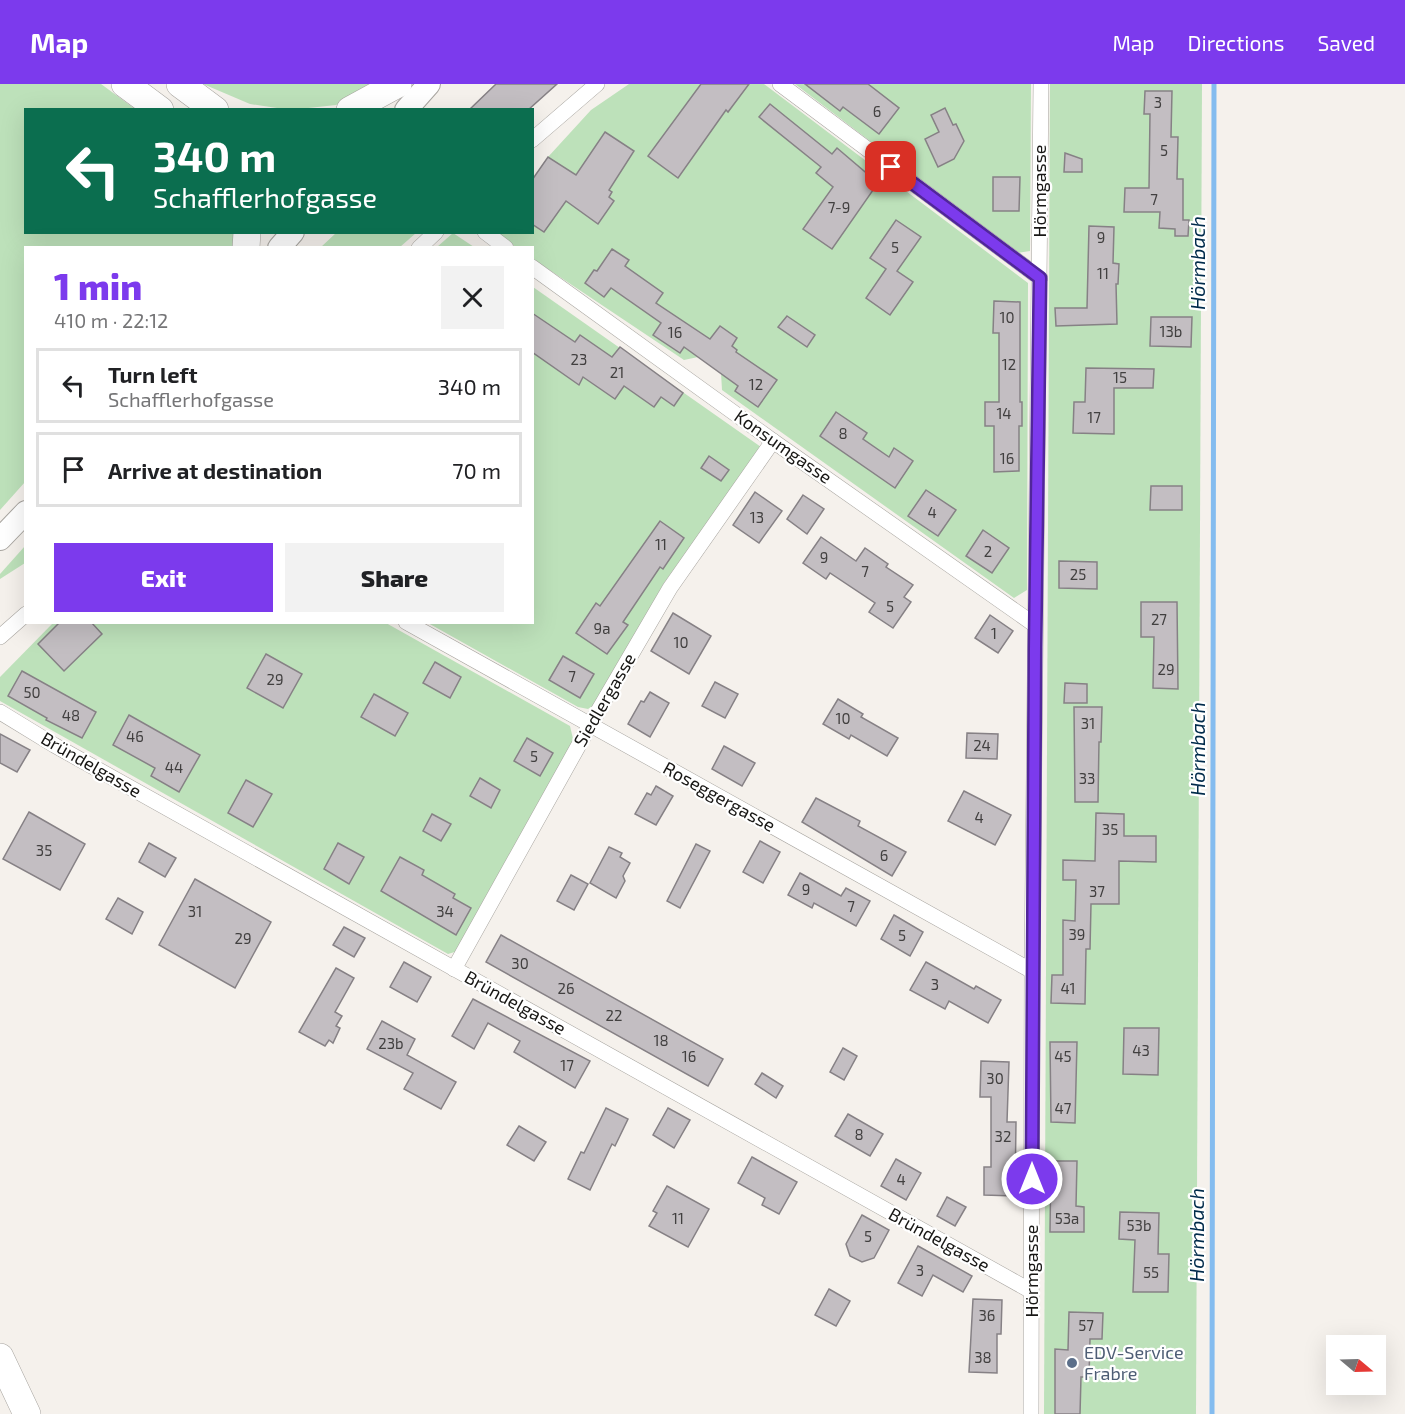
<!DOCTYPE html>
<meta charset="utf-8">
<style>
body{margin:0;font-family:"Exo 2",sans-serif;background:#f2f2f2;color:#202124;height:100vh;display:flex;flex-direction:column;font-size:22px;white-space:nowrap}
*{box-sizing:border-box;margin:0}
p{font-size:20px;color:#757577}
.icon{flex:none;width:33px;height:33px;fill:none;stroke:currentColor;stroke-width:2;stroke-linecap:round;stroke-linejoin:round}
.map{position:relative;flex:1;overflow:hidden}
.details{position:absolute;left:24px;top:162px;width:510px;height:378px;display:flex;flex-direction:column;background:#fff;border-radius:0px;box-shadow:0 6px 24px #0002}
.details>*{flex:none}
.guide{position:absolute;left:24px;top:24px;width:510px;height:126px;border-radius:0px;box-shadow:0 6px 24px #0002;background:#0b6e4f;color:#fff;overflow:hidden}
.needle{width:39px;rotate:109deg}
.controls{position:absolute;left:1326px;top:1251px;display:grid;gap:12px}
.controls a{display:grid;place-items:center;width:60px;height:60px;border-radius:0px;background:#fff;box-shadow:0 6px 24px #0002;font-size:30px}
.pin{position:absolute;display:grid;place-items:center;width:51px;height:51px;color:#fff;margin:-26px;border-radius:12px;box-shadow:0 3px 9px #0006}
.me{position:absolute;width:66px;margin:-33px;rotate:0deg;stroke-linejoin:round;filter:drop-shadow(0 0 4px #0008)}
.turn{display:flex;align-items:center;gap:21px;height:126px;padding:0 30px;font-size:27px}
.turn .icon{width:78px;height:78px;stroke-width:2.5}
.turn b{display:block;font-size:42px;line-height:51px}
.round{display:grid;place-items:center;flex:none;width:63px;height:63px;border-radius:0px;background:#f2f2f2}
.headline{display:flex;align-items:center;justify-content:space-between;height:102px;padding:0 30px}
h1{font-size:36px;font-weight:800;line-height:45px;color:#7c3aed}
.primary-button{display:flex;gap:12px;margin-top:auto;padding:12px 30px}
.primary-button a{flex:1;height:69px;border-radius:0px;background:#7c3aed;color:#fff;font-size:24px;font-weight:800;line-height:69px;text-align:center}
.primary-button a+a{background:#f2f2f2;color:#202124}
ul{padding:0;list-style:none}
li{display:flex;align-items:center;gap:18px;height:75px;margin:0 12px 9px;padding:0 18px;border:3px solid #e0e0e0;border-radius:0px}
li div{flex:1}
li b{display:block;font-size:22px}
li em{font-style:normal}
header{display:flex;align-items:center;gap:36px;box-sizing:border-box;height:84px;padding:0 30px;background:#7c3aed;color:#fff}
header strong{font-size:28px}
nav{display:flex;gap:33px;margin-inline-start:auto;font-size:21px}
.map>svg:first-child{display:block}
</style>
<header>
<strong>Map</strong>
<nav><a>Map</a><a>Directions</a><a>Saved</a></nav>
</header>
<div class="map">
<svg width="1405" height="1330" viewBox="0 0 1405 1330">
<rect width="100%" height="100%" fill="#f5f1ec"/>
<g fill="#bde1ba">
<polygon points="0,0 101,0 135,25 26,26 26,148 237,148 234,164 26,164 25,398 0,426"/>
<polygon points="203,0 380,0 362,10 336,21 290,26 250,20"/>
<polygon points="629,0 764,0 1028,199 1027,506 1014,514 722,306 721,289 698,273 684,276 533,175 532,164 516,163 494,149 532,148 533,96 548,73 591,26"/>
<polygon points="795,0 1031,0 1030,167 1017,169"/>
<polygon points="1050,0 1202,0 1196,1330 1044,1330"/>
<polygon points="336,149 336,148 416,149 400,163 321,163"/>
<polygon points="453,149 474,163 437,163"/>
<polygon points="533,203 761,363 664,499 598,618 588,625 578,623 428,539 532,538"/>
<polygon points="25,462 25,479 0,495 0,490"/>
<polygon points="53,539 386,539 570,642 574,659 458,867 448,870 0,617 0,593"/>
</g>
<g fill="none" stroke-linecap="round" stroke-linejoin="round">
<polyline stroke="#84bcef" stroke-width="5" points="1212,1330 1214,0"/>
</g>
<g fill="#c3bec2" stroke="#868185" stroke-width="1.5">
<polygon points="496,0 557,0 528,26 469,26"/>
<polygon points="701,0 749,0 728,28 726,26 678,94 648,72"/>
<polygon points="805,0 868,0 899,24 879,50 843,23 840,27"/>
<polygon points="1145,7 1172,7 1171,53 1178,53 1177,95 1183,95 1183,136 1189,136 1188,152 1175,152 1175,145 1159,144 1160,128 1124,128 1125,104 1149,104 1150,30 1144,30"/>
<polygon points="770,20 832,70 837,64 878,99 832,165 803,145 833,103 816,89 821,83 759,33"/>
<polygon points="945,24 953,41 956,40 964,57 954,75 938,83 925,55 939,48 931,31"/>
<polygon points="605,48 634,67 609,106 612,108 609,113 614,117 598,140 566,117 544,148 532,140 532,96 548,73 576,91"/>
<polygon points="1065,69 1082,75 1082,88 1064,88"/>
<polygon points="993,93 1020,93 1019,127 993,127"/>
<polygon points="896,136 921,153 897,187 913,198 890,231 866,214 886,185 870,174"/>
<polygon points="1089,142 1114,143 1113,179 1119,180 1118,200 1116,200 1117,240 1056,242 1055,224 1087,224"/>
<polygon points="612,165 629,176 625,182 663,209 656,219 710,255 720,242 737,254 732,262 737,266 736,268 777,296 758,323 735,307 738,302 684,263 680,269 653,251 661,239 611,204 604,213 585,199 594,186 597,187"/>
<polygon points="994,217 1020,218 1020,318 1022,318 1022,342 1019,342 1019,387 994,388 994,342 985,342 985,318 999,318 999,249 993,249"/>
<polygon points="532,229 575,258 580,251 612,273 620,263 683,309 674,322 661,313 654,323 624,302 615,315 583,293 579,301 532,268"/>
<polygon points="787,232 815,251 807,263 778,243"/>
<polygon points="1151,233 1192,233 1191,263 1150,262"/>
<polygon points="1086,284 1154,285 1153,304 1114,304 1114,350 1073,349 1074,318 1085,318"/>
<polygon points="836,328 867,349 863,355 889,373 894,364 913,377 895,404 820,352"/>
<polygon points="709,372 729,386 721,397 701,384"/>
<polygon points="1151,402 1182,402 1182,426 1150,426"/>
<polygon points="926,406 956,426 938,452 908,432"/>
<polygon points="755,408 782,427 759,459 733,441"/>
<polygon points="803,411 824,425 807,450 787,435"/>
<polygon points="660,437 684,454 663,485 660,483 623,538 628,541 607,570 576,549 596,519 600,522"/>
<polygon points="983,446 1009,464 992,489 966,472"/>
<polygon points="821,453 856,477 865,464 888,480 886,483 913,501 904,513 911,518 893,544 869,528 875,519 830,489 826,495 803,479"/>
<polygon points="1059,477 1097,478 1097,505 1059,504"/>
<polygon points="1141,518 1177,518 1178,605 1153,604 1154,553 1141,553"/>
<polygon points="673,529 711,552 689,590 651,567"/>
<polygon points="990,531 1013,547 998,569 975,554"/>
<polygon points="60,538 91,538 102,550 64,587 38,560"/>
<polygon points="266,570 302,590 283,624 247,604"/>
<polygon points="563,572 594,590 580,614 549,596"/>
<polygon points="435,578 461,593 450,614 423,599"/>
<polygon points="22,587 96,628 82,654 46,636 47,634 8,612"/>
<polygon points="715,598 738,610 725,634 702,622"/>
<polygon points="1065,599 1087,600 1087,619 1064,619"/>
<polygon points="650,608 669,619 650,653 628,640 641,617 644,618"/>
<polygon points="374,610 408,629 395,652 361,633"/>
<polygon points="838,615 863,630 861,633 898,654 887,672 851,651 849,655 823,640"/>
<polygon points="1074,623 1102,623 1101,658 1099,658 1098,718 1075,718"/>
<polygon points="129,631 200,671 179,708 151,692 155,684 113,661"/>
<polygon points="967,649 998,650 997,675 966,674"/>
<polygon points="0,650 30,666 17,688 0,679"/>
<polygon points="527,654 553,669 540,692 514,677"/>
<polygon points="724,662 755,679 742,702 712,685"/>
<polygon points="480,694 500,706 491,724 470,712"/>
<polygon points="246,696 272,710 253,743 228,729"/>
<polygon points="656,702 673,712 656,741 635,730 647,709 651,711"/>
<polygon points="964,707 1011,731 995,761 948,737"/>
<polygon points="816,714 860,737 858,742 906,768 892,792 802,738"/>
<polygon points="29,728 85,760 60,806 3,775"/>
<polygon points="1096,729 1124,730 1124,752 1156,752 1156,778 1119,777 1119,820 1091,820 1090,865 1086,865 1085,920 1051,919 1052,891 1063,891 1063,836 1075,837 1076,796 1063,796 1063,776 1095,777"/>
<polygon points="432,730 451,740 441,757 423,747"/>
<polygon points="760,757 780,768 763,799 743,788"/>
<polygon points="149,759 176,774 165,793 139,778"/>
<polygon points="338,759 364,773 349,800 324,785"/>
<polygon points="696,760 710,767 680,824 667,817"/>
<polygon points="609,763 622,769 620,773 630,779 623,792 625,797 616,814 590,799"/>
<polygon points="400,773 424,786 422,791 455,810 453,814 471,824 456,851 381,807"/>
<polygon points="800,789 841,812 846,804 870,817 856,842 814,819 812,824 788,811"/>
<polygon points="571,791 588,800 574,826 557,817"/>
<polygon points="195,795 271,838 235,904 159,861"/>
<polygon points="118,814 143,828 132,850 106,835"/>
<polygon points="894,831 923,848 910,872 881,855"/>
<polygon points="344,843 365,854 354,873 333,861"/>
<polygon points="501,851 723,975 708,1002 486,878"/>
<polygon points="404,878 431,893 417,918 390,903"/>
<polygon points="926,878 974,905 976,902 1001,916 988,939 949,917 945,925 910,906"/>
<polygon points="336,884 354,894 335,928 342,932 336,942 340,944 333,959 329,956 325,962 299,948"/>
<polygon points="473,915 590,977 575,1004 514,968 520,957 488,939 474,965 452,952"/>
<polygon points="382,937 415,955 407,971 456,998 441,1025 404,1005 413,989 367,965"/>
<polygon points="1124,944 1159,944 1158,991 1123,990"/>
<polygon points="1050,958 1077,958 1075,1039 1051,1038"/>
<polygon points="843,964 857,972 844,996 830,988"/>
<polygon points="981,977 1009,978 1007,1038 1016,1038 1015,1112 984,1111 984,1083 991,1083 991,1013 980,1013"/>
<polygon points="762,989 783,1002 776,1014 755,1000"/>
<polygon points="606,1024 628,1035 615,1062 612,1060 590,1106 568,1095 581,1068 584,1069"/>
<polygon points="668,1024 690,1036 674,1064 653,1051"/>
<polygon points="848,1030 883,1050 870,1072 835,1052"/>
<polygon points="519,1042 546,1058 534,1077 507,1061"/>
<polygon points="752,1073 797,1098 779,1130 762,1121 765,1114 738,1099"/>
<polygon points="896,1075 921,1089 906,1116 881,1102"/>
<polygon points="1051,1077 1077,1077 1076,1122 1084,1123 1084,1148 1050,1148"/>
<polygon points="667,1102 709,1125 688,1163 649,1142 657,1129 653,1127"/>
<polygon points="947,1113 966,1123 955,1142 937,1132"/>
<polygon points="1120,1128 1159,1129 1158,1170 1169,1170 1168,1208 1133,1208 1135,1156 1119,1155"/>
<polygon points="862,1131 889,1146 874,1174 862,1178 850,1172 846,1160"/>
<polygon points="918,1162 972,1192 963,1208 933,1191 922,1212 898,1199"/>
<polygon points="829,1205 850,1217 836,1242 815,1231"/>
<polygon points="973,1215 1002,1216 1001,1250 997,1250 997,1289 969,1288"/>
<polygon points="1069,1228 1103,1229 1102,1255 1090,1255 1089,1293 1081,1293 1080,1330 1055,1330 1055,1265 1068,1266"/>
</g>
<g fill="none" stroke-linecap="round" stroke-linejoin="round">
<defs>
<g id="street">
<polyline points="780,0 1040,194"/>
<polyline points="532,56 597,0"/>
<polyline points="485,148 506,164"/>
<polyline points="419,164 436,148"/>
<polyline points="532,183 773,357 1035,541"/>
<polyline points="406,538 1032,887"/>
<polyline points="0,553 26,530"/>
<polyline points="0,628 54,661 1031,1207"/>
<polyline points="454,885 590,641 670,504 773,357"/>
<polyline points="1031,1330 1032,887 1041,0"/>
</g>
<g id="primary">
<polyline points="406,26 429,0"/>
<polyline points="279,164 293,148"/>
<polyline points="0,455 26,428"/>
</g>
<g id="highway">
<polyline points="125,0 160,26"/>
<polyline points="180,0 215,26"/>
<polyline points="350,26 398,0"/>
<polyline points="246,164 247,148"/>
<polyline points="0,1273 27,1330"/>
</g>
</defs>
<use href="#street" stroke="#a8a5a0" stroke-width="16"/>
<use href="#primary" stroke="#a8a5a0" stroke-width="24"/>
<use href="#highway" stroke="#a8a5a0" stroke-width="28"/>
<use href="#street" stroke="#fff" stroke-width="15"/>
<use href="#primary" stroke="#fff" stroke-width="22"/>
<use href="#highway" stroke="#fff" stroke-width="27"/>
</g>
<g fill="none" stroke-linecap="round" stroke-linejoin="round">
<defs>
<polyline id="route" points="891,83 1040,194 1035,564 1032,1095"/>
</defs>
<use href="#route" stroke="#51269a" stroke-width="15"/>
<use href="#route" stroke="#7c3aed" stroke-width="10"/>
</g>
<circle fill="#5c6f8a" stroke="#fff" stroke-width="2" cx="1072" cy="1279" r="6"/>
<g text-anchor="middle" stroke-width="4.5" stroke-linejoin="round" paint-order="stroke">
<g font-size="15" fill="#424040">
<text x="1158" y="24">3</text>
<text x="877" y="33">6</text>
<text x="1164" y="72">5</text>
<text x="1154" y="121">7</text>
<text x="839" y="129">7-9</text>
<text x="1101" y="159">9</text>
<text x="895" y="169">5</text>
<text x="1103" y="195">11</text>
<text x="1007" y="239">10</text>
<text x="1171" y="253">13b</text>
<text x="675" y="254">16</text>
<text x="579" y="281">23</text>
<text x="1009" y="286">12</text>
<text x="617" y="294">21</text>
<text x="1120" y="299">15</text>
<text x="756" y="306">12</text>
<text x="1004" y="335">14</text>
<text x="1094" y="339">17</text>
<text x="843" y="355">8</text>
<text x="1007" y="380">16</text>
<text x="932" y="434">4</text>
<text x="757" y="439">13</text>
<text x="661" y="466">11</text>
<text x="988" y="473">2</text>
<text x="824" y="479">9</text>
<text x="865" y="493">7</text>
<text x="1078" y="496">25</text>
<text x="890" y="528">5</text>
<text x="1159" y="541">27</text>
<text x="602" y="550">9a</text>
<text x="994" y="555">1</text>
<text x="681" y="564">10</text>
<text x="1166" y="591">29</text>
<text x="572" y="598">7</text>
<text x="275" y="601">29</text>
<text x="32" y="614">50</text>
<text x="71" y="637">48</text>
<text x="843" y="640">10</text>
<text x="1088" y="645">31</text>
<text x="135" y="658">46</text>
<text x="982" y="667">24</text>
<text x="534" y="678">5</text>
<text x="174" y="689">44</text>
<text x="1087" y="700">33</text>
<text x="979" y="739">4</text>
<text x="1110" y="751">35</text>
<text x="44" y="772">35</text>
<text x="884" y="777">6</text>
<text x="806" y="811">9</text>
<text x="1097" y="813">37</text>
<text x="851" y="828">7</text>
<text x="195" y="833">31</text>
<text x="445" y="833">34</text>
<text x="1077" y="856">39</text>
<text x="902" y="857">5</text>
<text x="243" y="860">29</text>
<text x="520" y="885">30</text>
<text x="935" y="906">3</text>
<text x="566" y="910">26</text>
<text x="1068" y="910">41</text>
<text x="614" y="937">22</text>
<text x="661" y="962">18</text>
<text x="391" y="965">23b</text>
<text x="1141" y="972">43</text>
<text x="689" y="978">16</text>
<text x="1063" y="978">45</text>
<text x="567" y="987">17</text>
<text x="995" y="1000">30</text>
<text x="1063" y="1030">47</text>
<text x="859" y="1056">8</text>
<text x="1003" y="1058">32</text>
<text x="901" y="1101">4</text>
<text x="678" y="1140">11</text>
<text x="1067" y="1140">53a</text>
<text x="1139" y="1147">53b</text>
<text x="868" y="1158">5</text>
<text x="920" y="1192">3</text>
<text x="1151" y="1194">55</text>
<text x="987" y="1237">36</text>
<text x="1086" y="1247">57</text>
<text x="983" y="1279">38</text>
</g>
<g font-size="18" fill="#171614" stroke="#fff">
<text transform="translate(1040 107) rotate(-90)" y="6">Hörmgasse</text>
<text transform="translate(783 363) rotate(35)" y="6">Konsumgasse</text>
<text transform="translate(605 616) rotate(-60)" y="6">Siedlergasse</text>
<text transform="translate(91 681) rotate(30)" y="6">Bründelgasse</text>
<text transform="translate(719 713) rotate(29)" y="6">Roseggergasse</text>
<text transform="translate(515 919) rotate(29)" y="6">Bründelgasse</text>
<text transform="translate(939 1156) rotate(29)" y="6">Bründelgasse</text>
<text transform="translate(1032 1187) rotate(-90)" y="6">Hörmgasse</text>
</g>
<g font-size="18" fill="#4e5e75" stroke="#fff" text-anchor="start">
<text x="1084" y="1275">EDV-Service<tspan x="1084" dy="21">Frabre</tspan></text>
</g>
<g font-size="20" font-style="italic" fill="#002b4b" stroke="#fff">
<text transform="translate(1198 179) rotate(-90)" y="7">Hörmbach</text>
<text transform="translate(1198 665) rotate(-90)" y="7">Hörmbach</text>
<text transform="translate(1197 1151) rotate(-90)" y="7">Hörmbach</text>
</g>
</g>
</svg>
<div class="controls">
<a><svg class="needle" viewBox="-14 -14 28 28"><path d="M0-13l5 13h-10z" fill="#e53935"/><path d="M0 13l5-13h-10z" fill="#757577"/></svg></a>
</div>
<div class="pin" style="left:891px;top:83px;background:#d93025"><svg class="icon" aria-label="arrive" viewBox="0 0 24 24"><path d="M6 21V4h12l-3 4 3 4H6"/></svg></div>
<svg class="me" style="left:1032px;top:1095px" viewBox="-20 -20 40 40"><circle r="17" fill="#7c3aed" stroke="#fff" stroke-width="3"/><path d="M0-11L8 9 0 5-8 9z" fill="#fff"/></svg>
<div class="guide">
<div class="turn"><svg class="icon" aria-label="left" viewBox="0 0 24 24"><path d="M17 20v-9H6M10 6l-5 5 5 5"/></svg><div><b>340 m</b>Schafflerhofgasse</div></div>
</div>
<section class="details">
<div class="headline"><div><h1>1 min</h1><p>410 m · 22:12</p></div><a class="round"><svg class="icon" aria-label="close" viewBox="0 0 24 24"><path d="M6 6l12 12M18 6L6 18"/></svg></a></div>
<ul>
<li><svg class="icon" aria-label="left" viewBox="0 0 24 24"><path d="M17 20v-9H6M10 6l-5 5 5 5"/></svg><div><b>Turn left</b><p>Schafflerhofgasse</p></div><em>340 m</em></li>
<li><svg class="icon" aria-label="arrive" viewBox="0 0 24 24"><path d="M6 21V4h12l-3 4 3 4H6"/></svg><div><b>Arrive at destination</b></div><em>70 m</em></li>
</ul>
<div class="primary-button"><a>Exit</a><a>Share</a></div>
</section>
</div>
